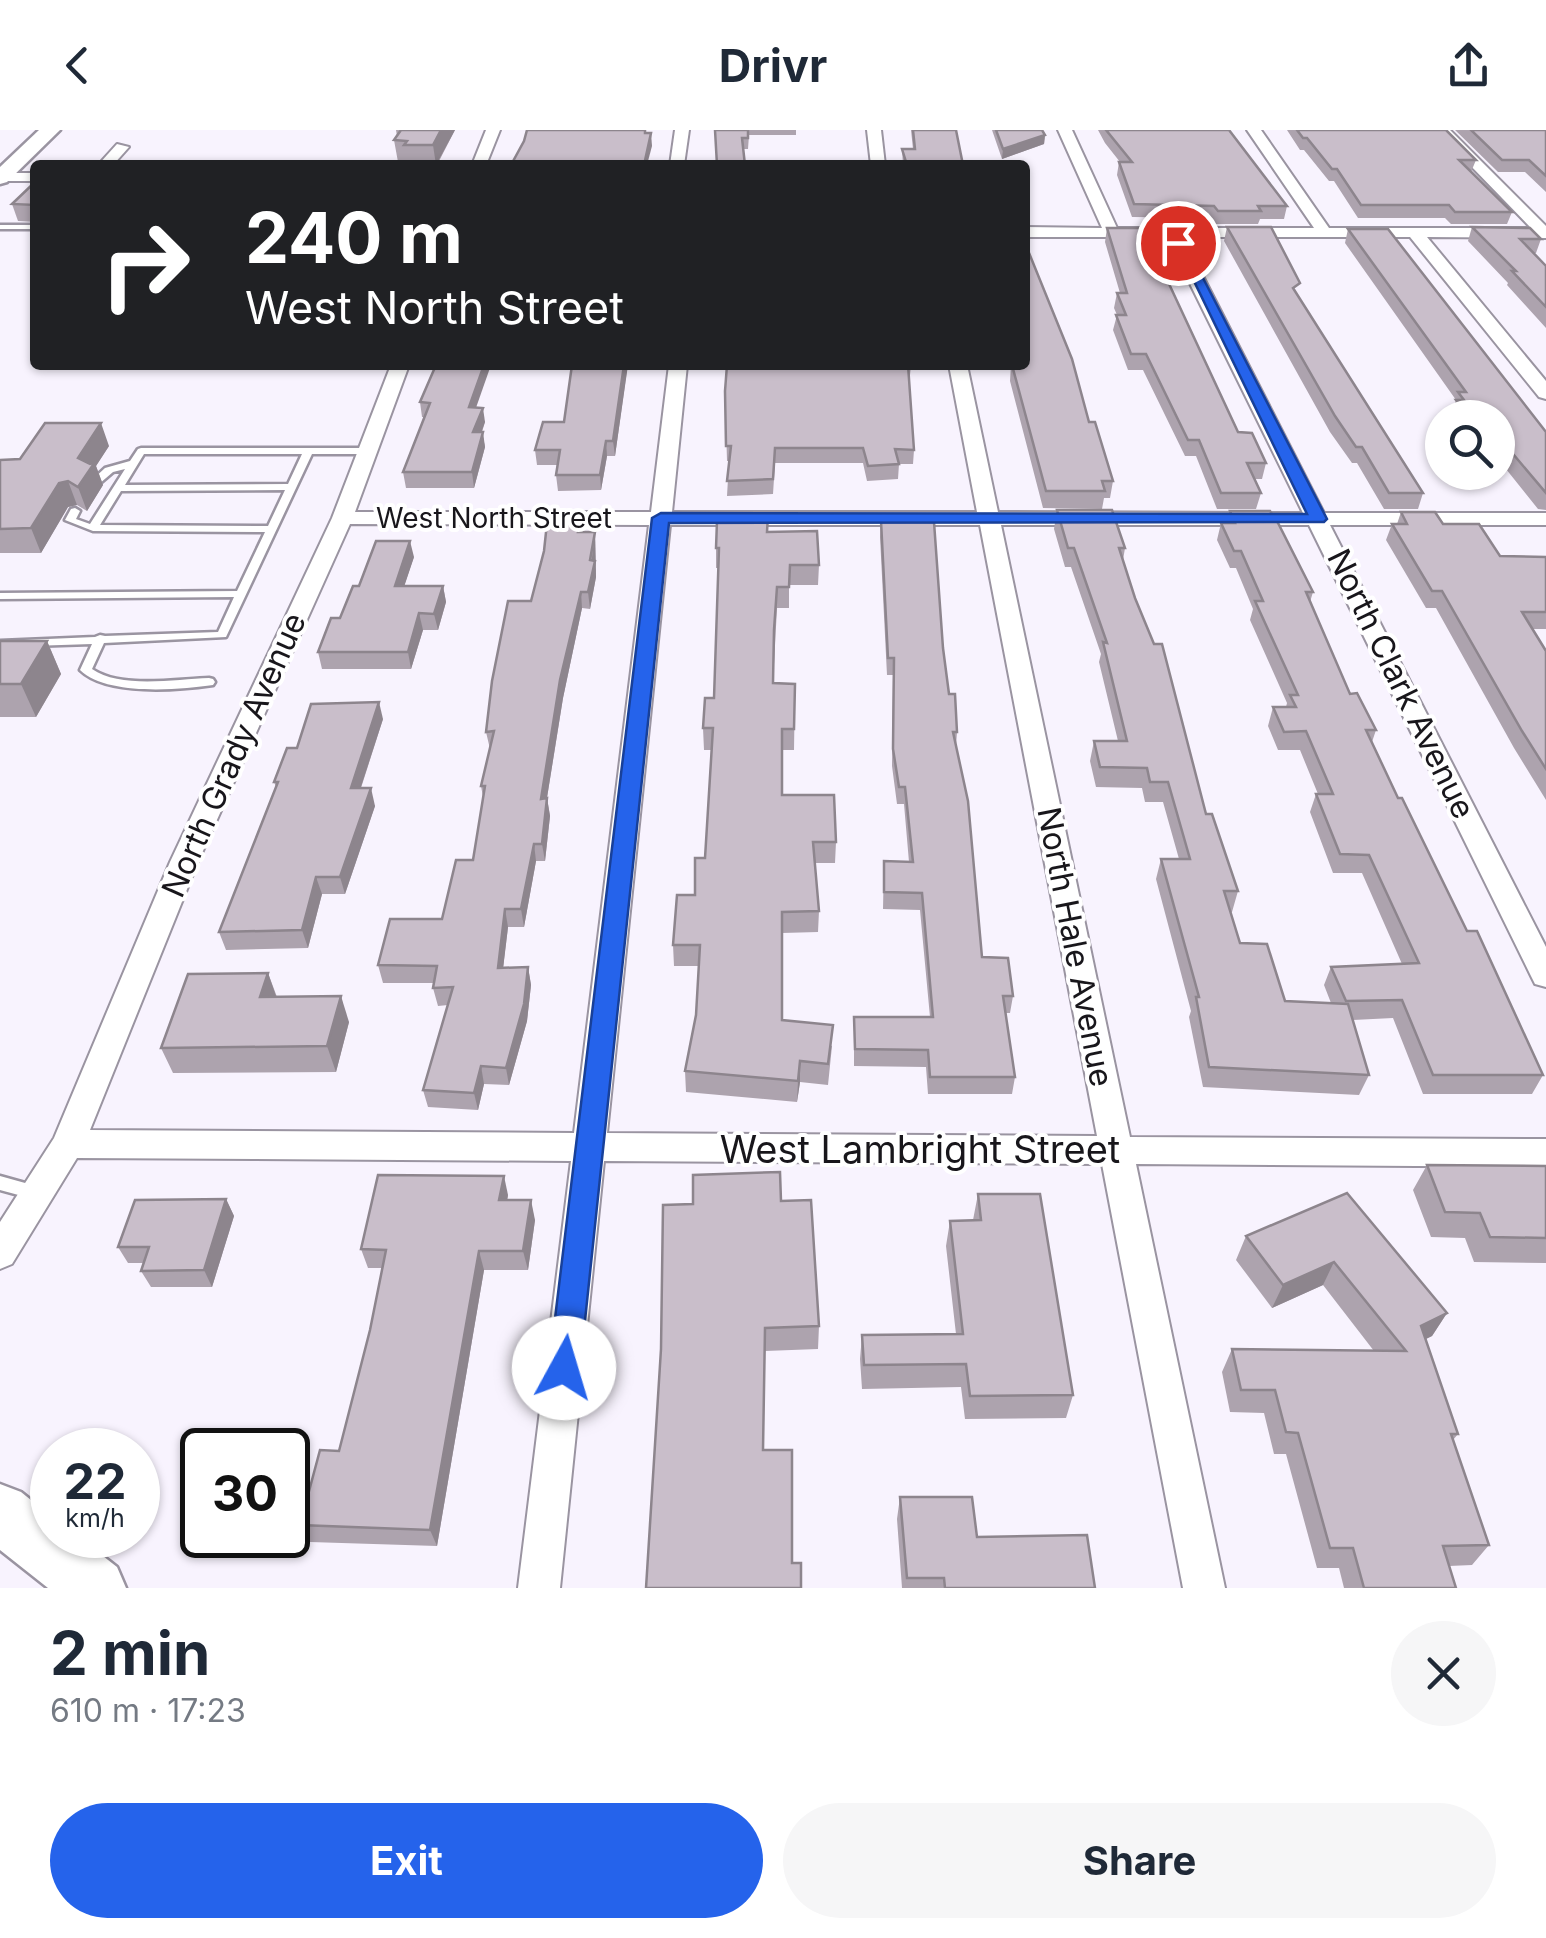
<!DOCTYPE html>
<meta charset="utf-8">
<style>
body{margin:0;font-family:Inter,sans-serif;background:#f6f6f7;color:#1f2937;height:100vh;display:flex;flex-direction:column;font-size:38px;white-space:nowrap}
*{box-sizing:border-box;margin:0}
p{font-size:32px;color:#747a83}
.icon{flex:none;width:55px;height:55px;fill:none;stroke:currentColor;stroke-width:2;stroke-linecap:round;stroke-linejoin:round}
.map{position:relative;height:1458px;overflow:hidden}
.side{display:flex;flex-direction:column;background:#fff;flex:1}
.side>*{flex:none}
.hud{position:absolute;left:30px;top:30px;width:1000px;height:210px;border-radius:10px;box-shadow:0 2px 8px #0004;background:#202124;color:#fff;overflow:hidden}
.fabs{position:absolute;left:1425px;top:270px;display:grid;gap:20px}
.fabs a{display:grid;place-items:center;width:90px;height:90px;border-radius:50%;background:#fff;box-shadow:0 2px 8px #0004;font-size:50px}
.speed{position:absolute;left:30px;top:1298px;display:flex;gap:20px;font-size:50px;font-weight:700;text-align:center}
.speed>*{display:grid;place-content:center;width:130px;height:130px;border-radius:50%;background:#fff;box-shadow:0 2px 8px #0004;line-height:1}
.speed small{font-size:25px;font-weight:400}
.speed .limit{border:5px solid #111;border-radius:15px;background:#fff;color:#111}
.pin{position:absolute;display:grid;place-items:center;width:85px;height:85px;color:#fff;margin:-42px;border:5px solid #fff;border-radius:50%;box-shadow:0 2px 10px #0007}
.me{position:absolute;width:110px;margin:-55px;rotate:6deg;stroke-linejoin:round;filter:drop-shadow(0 0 8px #0008)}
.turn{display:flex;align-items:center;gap:35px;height:210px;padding:0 50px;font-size:45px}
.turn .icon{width:130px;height:130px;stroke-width:2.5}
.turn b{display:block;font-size:70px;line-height:85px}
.round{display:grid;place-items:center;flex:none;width:105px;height:105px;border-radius:52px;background:#f6f6f7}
.head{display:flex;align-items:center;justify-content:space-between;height:170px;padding:0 50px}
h1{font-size:60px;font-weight:700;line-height:75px}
.button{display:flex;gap:20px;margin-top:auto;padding:20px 50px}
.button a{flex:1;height:115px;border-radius:60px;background:#2563eb;color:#fff;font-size:40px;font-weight:700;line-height:115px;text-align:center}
.button a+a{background:#f6f6f7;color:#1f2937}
header{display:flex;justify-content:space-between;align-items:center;height:130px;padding:0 50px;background:#fff;font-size:45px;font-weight:700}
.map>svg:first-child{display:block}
</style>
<header><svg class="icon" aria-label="back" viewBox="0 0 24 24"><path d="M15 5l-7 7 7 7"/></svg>Drivr<svg class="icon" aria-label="share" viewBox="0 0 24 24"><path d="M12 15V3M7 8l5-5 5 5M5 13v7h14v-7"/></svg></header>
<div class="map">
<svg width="1546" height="1458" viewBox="0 0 1546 1458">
<rect width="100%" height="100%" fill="#f8f3fe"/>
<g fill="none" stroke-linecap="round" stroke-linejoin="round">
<defs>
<g id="lane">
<rect x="0" y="95" width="35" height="4"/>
<path d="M141,318h226l5,3 -5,3h-55l-86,183 -122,6 -12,26c28,20 84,10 117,9l4,1 2,3 -2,3c-35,5 -106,11 -133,-15l12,-26 -92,3v-6l95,-4 5,-2 5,1 113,-4 16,-35 -234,2v-6l237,-2 28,-59 -172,-1 -28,-11 6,-11 4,-1 5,3 -4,8 14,5 35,-55 -12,3 -14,12 -9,-2 15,-14 25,-7 8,-12zM144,324h158l-14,30 -163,1zM285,360l-17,36 -168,-1 21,-34z"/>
<polygon points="0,1046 43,1058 46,1063 43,1068 37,1070 0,1060"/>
</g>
<g id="street">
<polygon points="486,0 500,0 486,35 472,35"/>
<polygon points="675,0 689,0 684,35 670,35"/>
<polygon points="867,0 881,0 885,35 871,35"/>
<path d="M1058,0h14l45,98h197l-67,-98h14l68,98h202l-95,-98h14l96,96v12l-119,-1 119,144v18l-7,-2 -129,-160h-227l141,276h222v12h-216l216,422v40l-11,-3 -4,-8 -222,-451h-308l129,612 416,2v28l-410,-3 89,424h-42l-81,-424 -498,-3 -44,427h-42l53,-427 -494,-3 -65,106 -12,5v-47l54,-84 116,-276 162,-344 59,-153h18l-54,147h296l18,-147h18l-15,147h305l-28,-147h18l31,147 305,1 -136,-276h-142v-10l77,1zM350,394l299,1 -75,608 -484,-3 108,-268zM670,395h310l117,611 -490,-3z"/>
<polygon points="117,14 129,17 113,35 98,35"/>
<polygon points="0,43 35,43 35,51 1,51"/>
</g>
<g id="secondary">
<polygon points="39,0 60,0 7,52 0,54 0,37"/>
<polygon points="0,1354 21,1362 52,1387 52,1405 76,1405 117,1437 126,1458 48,1458 0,1420"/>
</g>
</defs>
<use href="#lane" stroke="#9a94a1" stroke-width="5"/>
<use href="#street" stroke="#9a94a1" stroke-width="4"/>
<use href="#secondary" stroke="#9a94a1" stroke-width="5"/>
<use href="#lane" fill="#fff" fill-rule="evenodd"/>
<use href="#street" fill="#fff" fill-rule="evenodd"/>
<use href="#secondary" fill="#fff" fill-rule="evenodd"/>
</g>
<g fill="#ada3ae">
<polygon points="396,0 455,0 437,35 408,35 407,32 398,32 394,10 397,6"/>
<polygon points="714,0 796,0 796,5 749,5 748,19 743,19"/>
<polygon points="911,0 956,0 963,35 903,35 902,19 913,19"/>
<polygon points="992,0 1042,0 1045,5 1044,14 1002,29"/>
<polygon points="1098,0 1229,0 1287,76 1284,89 1260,89 1258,94 1215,94 1212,88 1132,87 1117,45 1119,32 1120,32 1105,13"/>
<polygon points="1287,0 1446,0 1476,30 1471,42 1512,82 1507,94 1451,94 1445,88 1358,88 1334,51 1329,51 1304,20 1300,20"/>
<polygon points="1455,0 1546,0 1546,62 1525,42 1498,42"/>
<polygon points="35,52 35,92 18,91 12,74"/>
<polygon points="1227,97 1297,164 1423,363 1418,379 1384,379 1357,333 1352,333 1330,302 1224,111"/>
<polygon points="1472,97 1541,109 1536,123 1534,123 1546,136 1546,198 1507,155 1508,153 1468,111"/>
<polygon points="1107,98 1238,302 1266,333 1262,349 1254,349 1261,363 1256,379 1217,379 1196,326 1185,326 1143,240 1128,240 1113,200 1117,185 1114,178 1117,163 1120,163 1105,112"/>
<polygon points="1348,99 1546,302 1546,380 1538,379 1502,334 1498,334 1498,288 1452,288 1451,286 1456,270 1345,113"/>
<polygon points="727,235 911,235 910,245 908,245 914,320 913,334 899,334 898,349 867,351 863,333 775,333 773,364 727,366 729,331 727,331 725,261"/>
<polygon points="1011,235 1025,235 1089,292 1113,351 1110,368 1104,368 1102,379 1043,378 1010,251"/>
<polygon points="627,240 615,326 607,326 601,360 558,361 556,345 557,335 537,335 535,320 564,292"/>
<polygon points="420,272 476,277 485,292 482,302 485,317 474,358 406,358 403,342 424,287 422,287"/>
<polygon points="109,316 96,336 103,355 87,381 77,375 68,377 41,423 0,423 0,329 20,329"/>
<polygon points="1057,380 1125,418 1123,430 1206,684 1238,761 1232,782 1230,782 1240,813 1285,871 1331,873 1324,855 1331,837 1402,834 1362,743 1333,743 1310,682 1316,664 1318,664 1300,620 1278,620 1268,596 1273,577 1286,577 1287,573 1250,490 1253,479 1236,438 1230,438 1217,410 1221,393 1227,393 1230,381 1313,462 1310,472 1350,564 1376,600 1372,612 1398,668 1543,945 1532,964 1423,964 1393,888 1353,890 1369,945 1359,965 1203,957 1189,887 1191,881 1156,749 1161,729 1179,729 1163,672 1145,672 1142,658 1096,657 1090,631 1094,611 1118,611 1099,532 1101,524 1071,437 1065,437 1054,399"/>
<polygon points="1401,382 1443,394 1500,426 1546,427 1546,499 1532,499 1546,521 1546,670 1514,618 1436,478 1426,478 1386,410 1392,394 1397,394"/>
<polygon points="881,391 943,518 949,564 957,602 956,616 982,827 1013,866 1010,883 1005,883 1015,947 1012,964 928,964 926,937 854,936 854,887 930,887 920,780 883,779 884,731 909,732 904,674 897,674 892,636 893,545 887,545 880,407"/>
<polygon points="581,402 595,402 596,447 590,479 582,478 563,568 547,668 550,686 545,731 536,731 524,797 508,797 503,838 528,837 531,855 527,891 509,955 484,954 478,980 428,977 423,960 448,875 438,876 433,858 434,853 383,853 378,835 442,789 473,730 483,667 481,656 490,619 486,602 531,471"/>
<polygon points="768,402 819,435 818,455 789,455 789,478 777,478 773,553 795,554 794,620 782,620 782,665 836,712 835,733 815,733 819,781 818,802 782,803 782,890 832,916 828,955 800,952 797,972 686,962 685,941 696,885 699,836 674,836 673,815 695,765 705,728 711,620 704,620 703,598 714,568 718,438 716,438 716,418"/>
<polygon points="414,427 404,456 443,456 446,472 438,500 423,500 411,539 322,539 318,522 359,456"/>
<polygon points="0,511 47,511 61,544 36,587 0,587"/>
<polygon points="383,589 361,658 375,676 345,764 322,764 308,818 226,820 219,802 276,657 274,652 297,618"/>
<polygon points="268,843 277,867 349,892 336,942 173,943 161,918"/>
<polygon points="1427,1035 1546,1036 1546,1133 1474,1132 1465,1108 1431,1107 1413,1060"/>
<polygon points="1347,1063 1447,1183 1432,1206 1426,1209 1458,1304 1453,1310 1489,1415 1472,1435 1449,1436 1456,1458 1344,1458 1339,1438 1317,1438 1286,1324 1274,1324 1264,1283 1230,1282 1222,1242 1232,1219 1374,1221 1323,1155 1272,1178 1236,1130 1246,1106"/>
<polygon points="978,1064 1073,1265 1066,1288 965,1289 961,1257 862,1259 860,1229 862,1205 956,1204 946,1116 950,1091 973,1090"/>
<polygon points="508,1065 507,1070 535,1090 528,1140 484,1140 437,1416 310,1412 300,1395 339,1321 370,1200 382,1138 368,1138 361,1119"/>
<polygon points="226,1069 234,1086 212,1157 151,1157 141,1141 144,1133 128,1133 118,1117"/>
<polygon points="781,1071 819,1196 818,1219 765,1221 646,1458 693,1074"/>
<polygon points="900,1367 977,1407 1095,1458 902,1458 897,1389"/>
</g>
<g fill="#8d858d">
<polygon points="441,0 455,0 436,35 433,15"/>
<polygon points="651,3 652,16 647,35 644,35"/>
<polygon points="1045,5 1044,14 1002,29 1003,19"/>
<polygon points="484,235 491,235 471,292 469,277"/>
<polygon points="624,235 628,235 615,326 613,311"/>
<polygon points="483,278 485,292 476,317 473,302"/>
<polygon points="101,293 109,316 96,336 103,355 87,381 78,357 78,328"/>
<polygon points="483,302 485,317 474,358 472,342"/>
<polygon points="606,311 607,326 601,360 600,345"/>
<polygon points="68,351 77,375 68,377 41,423 31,398 59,353"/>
<polygon points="595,402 596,447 590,479 588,462"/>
<polygon points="410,411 414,427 399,472 395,456"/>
<polygon points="443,456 446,472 438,500 434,484"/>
<polygon points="581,462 582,478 563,568 544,686 541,669 560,550"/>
<polygon points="419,483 423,500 411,539 408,522"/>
<polygon points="47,511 61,544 36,587 21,554"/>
<polygon points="379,572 383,589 355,675 351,658"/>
<polygon points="371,658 375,676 345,764 340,747"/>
<polygon points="547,668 550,686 545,731 542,714"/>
<polygon points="534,714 536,731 524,797 521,779"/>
<polygon points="316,747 322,764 308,818 302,800"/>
<polygon points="505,779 508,797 501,856 498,838"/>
<polygon points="528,837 531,855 527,891 509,955 506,938"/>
<polygon points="268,843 277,869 260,867"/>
<polygon points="341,866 349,892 336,942 327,916"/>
<polygon points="800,931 800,952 797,972 798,951"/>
<polygon points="481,936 484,954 478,980 474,963"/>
<polygon points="504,1046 508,1065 504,1089 499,1070"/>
<polygon points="226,1069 234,1086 212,1157 204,1140"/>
<polygon points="531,1070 535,1090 528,1140 523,1121"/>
<polygon points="479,1121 484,1140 437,1416 430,1400"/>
<polygon points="1334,1132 1323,1155 1272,1178 1283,1155"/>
<polygon points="1447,1183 1432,1206 1407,1218 1421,1196"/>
</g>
<g fill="#c9beca" stroke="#8d858d" stroke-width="2.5">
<polygon points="401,0 441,0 433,15 404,15 407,11 394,10"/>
<polygon points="527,0 645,0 645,3 651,3 644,35 511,35 524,11"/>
<polygon points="715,0 748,0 748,8 742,8 745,35 717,35"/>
<polygon points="913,0 956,0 963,35 907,35 902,19 915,19"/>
<polygon points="996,0 1042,0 1045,5 1003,19"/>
<polygon points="1106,0 1229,0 1287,76 1258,76 1261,81 1218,81 1214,76 1134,74 1119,32 1132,32"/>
<polygon points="1297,0 1446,0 1476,30 1459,30 1512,82 1455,82 1449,75 1361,75 1337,39 1332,39 1307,8 1303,8"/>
<polygon points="1471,0 1546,0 1546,46 1529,30 1502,30"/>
<polygon points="53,34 119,34 52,35"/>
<polygon points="35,52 35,75 12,74"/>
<polygon points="1227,97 1271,97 1300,153 1293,158 1423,363 1389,363 1362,317 1356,317 1335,286"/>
<polygon points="1472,97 1530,98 1541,109 1520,109 1546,136 1546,177 1512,141 1516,141"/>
<polygon points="1107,98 1143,98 1238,302 1252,303 1266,333 1247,333 1261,363 1221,363 1199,310 1188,310 1146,224 1131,224 1116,185 1126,185 1117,163 1127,163"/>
<polygon points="1348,99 1388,99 1546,302 1546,363 1508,318 1498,318 1498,288 1470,288 1456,270 1464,270 1458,262 1466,262"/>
<polygon points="1025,113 1072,229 1089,292 1095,292 1113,351 1102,351 1105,361 1046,361 1012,235 1025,235"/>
<polygon points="436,235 484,235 469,277 483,278 473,302 483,302 472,342 403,342 430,273 420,272"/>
<polygon points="572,235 624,235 613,311 606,311 600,345 556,345 560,320 535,320 543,292 564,292"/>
<polygon points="727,235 908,235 914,320 895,319 899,334 868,336 863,318 775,318 773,349 727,351 731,316 726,316 725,261"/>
<polygon points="45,293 101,293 78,328 90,334 95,332 78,357 68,351 59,353 31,398 0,399 0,330 20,329"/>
<polygon points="1057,380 1112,380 1125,418 1119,418 1135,468 1154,514 1162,514 1206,684 1212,684 1238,761 1224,761 1240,813 1267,814 1285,871 1348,874 1369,945 1209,937 1196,867 1199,867 1161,729 1190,729 1168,652 1150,652 1147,638 1100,637 1094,611 1127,611 1103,512 1107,513 1074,418 1068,418"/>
<polygon points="1230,381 1270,381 1278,393 1313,462 1306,462 1350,564 1357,563 1376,600 1366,600 1398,668 1402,668 1467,801 1477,801 1543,945 1433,945 1402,870 1346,871 1331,837 1419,833 1369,725 1340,724 1316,664 1333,664 1306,601 1284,602 1273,577 1296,577 1290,565 1298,565 1255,471 1263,471 1241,421 1234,421 1221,393 1235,393"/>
<polygon points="1401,382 1435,382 1443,394 1479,394 1500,426 1546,427 1546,482 1522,482 1546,521 1546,639 1522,601 1442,461 1432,461 1392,394 1407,394"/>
<polygon points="722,384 768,385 767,402 817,401 819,435 790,435 789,457 777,457 774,500 773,553 795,554 794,599 782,599 782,665 834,665 836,712 813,712 819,781 782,782 782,890 833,895 828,934 800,931 798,951 685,941 696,885 700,815 673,815 677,765 695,765 695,728 705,728 713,598 703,598 705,568 714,568 719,418 716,418 717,391 721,391"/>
<polygon points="881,391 934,392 943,518 949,564 955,564 957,602 953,602 968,671 982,827 1008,828 1013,866 1003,866 1015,947 930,947 928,920 855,919 854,887 933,887 922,763 884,762 884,731 913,732 905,657 899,657 893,619 894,528 888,528"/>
<polygon points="547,393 580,393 578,402 595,402 590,430 595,431 588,462 581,462 560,550 541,669 547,668 542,714 534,714 521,779 505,779 498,838 528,837 524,874 506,938 481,936 474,963 423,960 453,857 433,858 437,836 378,835 390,789 442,789 456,730 473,730 485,656 481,656 494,601 486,602 492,551 508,471 531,471 544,421"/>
<polygon points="376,411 410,411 395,456 443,456 434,484 419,483 408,522 318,522 331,488 340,488 353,456 359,456"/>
<polygon points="0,511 47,511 21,554 0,554"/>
<polygon points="379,572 351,658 371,658 340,747 316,747 302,800 219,802 278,652 274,652 287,618 297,618 311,574"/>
<polygon points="268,843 260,867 341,866 327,916 161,918 188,844"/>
<polygon points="1427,1035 1546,1036 1546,1108 1490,1107 1480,1083 1445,1082"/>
<polygon points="780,1042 781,1071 811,1070 819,1196 765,1198 763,1320 792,1320 792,1433 801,1433 801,1458 646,1458 661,1219 663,1075 693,1074 693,1045"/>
<polygon points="378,1045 504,1046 499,1070 531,1070 523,1121 479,1121 430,1400 300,1395 320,1320 339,1321 370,1200 386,1120 361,1119"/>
<polygon points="1347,1063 1447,1183 1421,1196 1458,1304 1451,1304 1489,1415 1443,1416 1456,1458 1364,1458 1353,1418 1330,1418 1298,1303 1286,1302 1275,1260 1241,1260 1232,1219 1406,1221 1334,1132 1283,1155 1246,1106"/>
<polygon points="978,1064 1040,1064 1073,1265 970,1266 966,1234 864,1235 862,1205 963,1204 950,1091 981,1090"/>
<polygon points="226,1069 204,1140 141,1141 149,1117 118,1117 135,1070"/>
<polygon points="900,1367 972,1367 977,1407 1087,1405 1095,1458 945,1458 944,1448 907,1448"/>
</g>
<polygon fill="#2563eb" stroke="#184099" stroke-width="2.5" points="1174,110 1185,113 1327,389 1324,392 669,393 580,1238 575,1248 564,1252 553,1248 549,1238 652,388 661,383 1307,384"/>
<g text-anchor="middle" stroke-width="8" stroke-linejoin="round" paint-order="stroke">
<g font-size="28" fill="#18161b" stroke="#fff">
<text x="494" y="398">West North Street</text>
</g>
<g font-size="32" fill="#18161b" stroke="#fff">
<text transform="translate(1401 554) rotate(64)" y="11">North Clark Avenue</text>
<text transform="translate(234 625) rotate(-66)" y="11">North Grady Avenue</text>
<text transform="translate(1075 817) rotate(79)" y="11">North Hale Avenue</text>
</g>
<g font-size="38" fill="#18161b" stroke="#fff">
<text x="920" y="1033">West Lambright Street</text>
</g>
</g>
</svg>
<div class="fabs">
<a><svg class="icon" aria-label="search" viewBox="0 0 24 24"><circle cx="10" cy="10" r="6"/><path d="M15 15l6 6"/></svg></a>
</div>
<div class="speed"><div>22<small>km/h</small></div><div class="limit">30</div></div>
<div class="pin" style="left:1178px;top:113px;background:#d93025"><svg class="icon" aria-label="arrive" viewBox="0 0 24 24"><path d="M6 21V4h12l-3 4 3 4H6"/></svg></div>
<svg class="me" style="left:564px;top:1238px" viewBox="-20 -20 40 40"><circle r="19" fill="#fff"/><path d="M0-13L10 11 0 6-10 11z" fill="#2563eb"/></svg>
<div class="hud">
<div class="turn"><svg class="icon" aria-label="right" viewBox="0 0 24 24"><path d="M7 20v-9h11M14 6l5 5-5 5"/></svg><div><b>240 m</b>West North Street</div></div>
</div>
</div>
<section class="side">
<div class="head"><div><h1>2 min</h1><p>610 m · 17:23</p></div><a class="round"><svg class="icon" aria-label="close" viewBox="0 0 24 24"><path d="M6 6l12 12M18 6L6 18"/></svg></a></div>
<div class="button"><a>Exit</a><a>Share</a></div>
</section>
